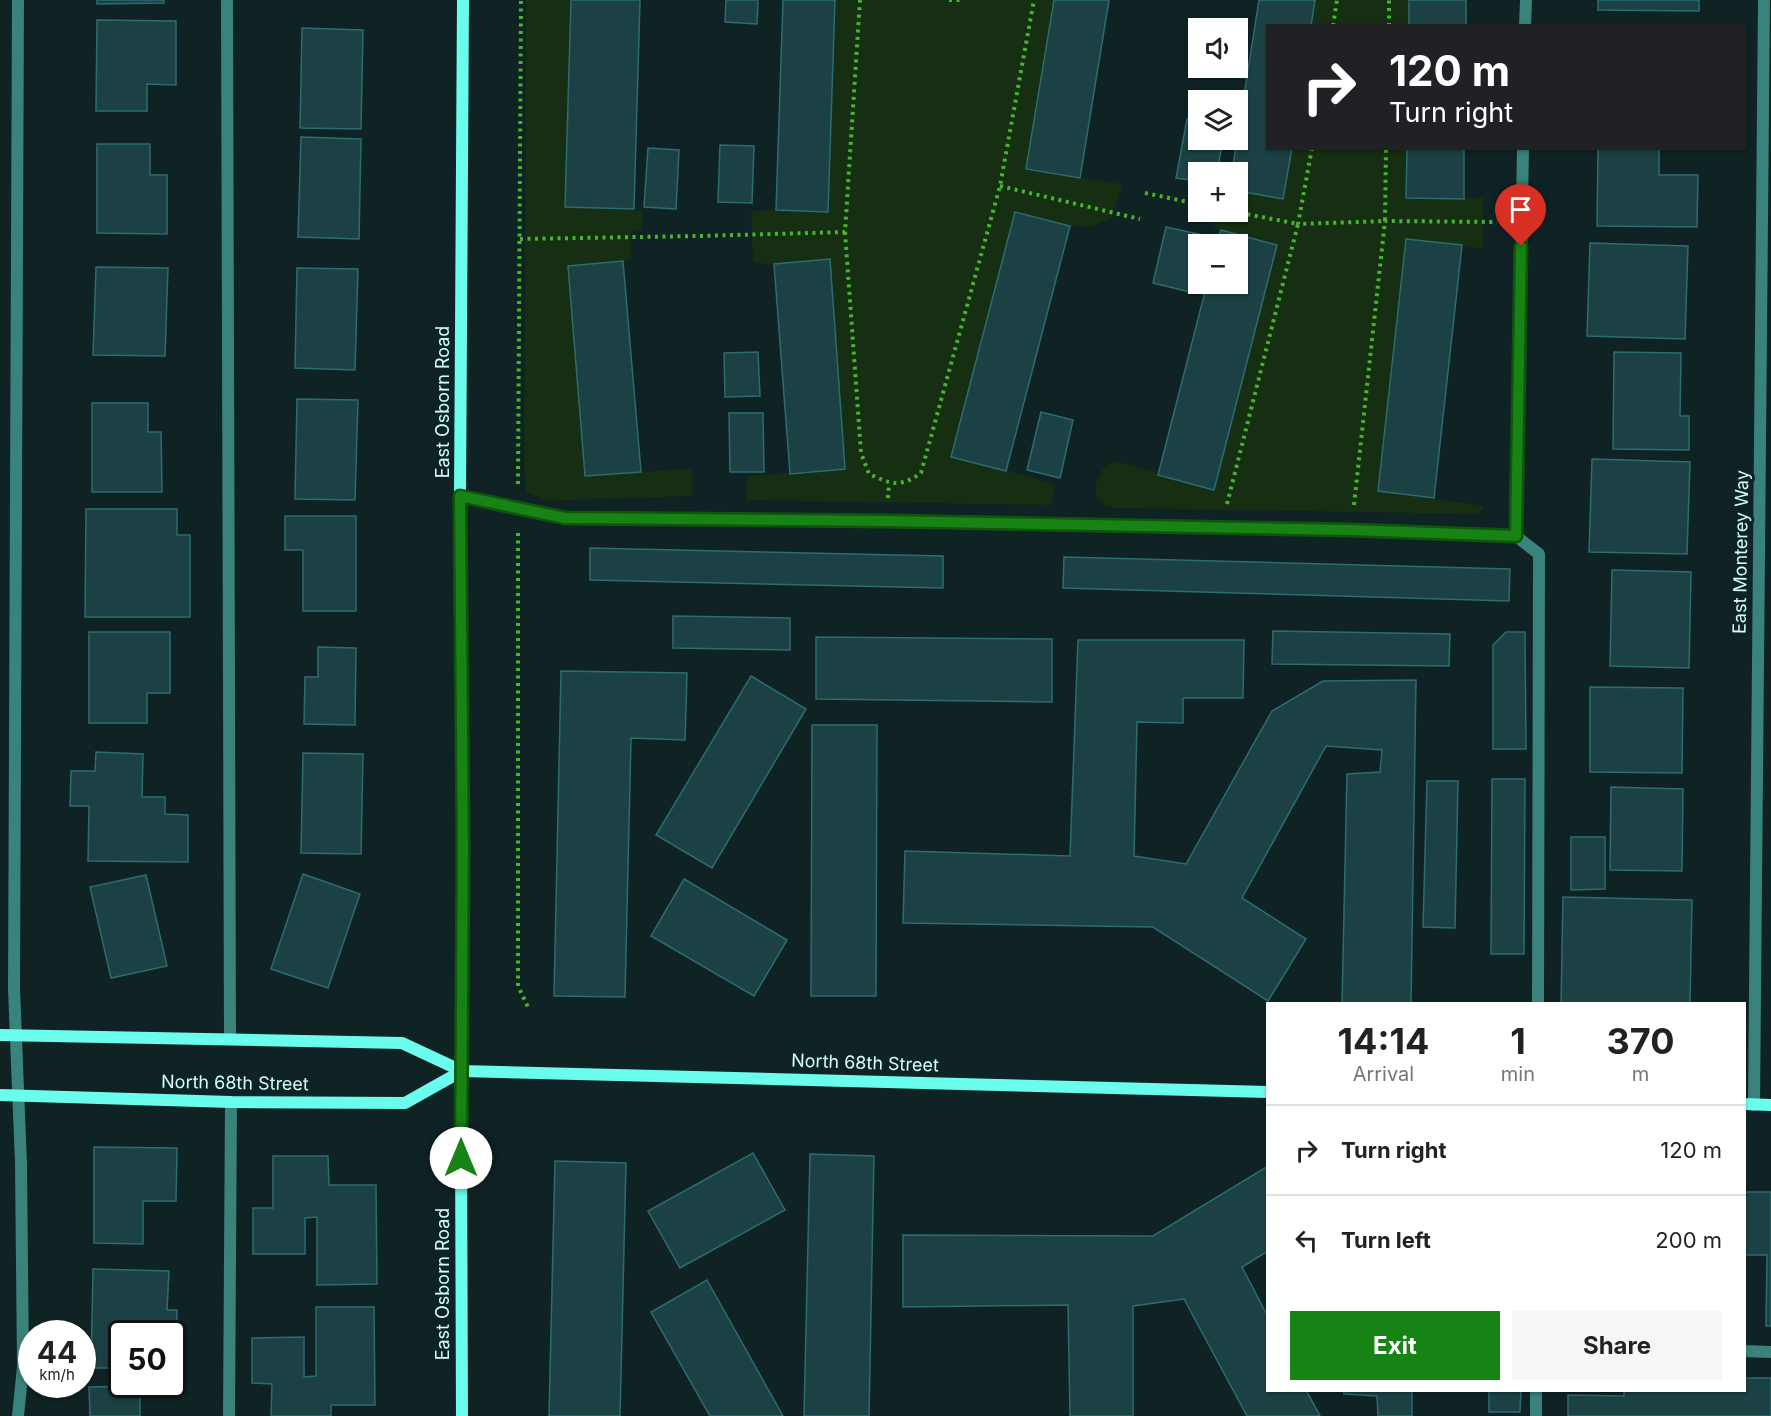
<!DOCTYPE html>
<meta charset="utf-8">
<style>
body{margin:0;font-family:Inter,sans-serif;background:#f6f6f6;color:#222;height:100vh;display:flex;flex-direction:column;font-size:22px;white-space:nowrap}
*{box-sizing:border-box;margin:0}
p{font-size:20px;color:#767676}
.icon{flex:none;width:33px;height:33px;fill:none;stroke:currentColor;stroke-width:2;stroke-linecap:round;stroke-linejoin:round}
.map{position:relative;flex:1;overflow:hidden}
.drawer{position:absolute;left:1266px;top:1002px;width:480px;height:390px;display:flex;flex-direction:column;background:#fff;border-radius:0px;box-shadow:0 2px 4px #0004}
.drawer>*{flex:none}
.guide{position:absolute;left:1266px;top:24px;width:480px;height:126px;border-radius:0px;box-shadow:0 2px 4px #0004;background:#202124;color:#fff;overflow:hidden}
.controls{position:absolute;left:1188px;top:18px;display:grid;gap:12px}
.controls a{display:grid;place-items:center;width:60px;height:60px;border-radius:0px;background:#fff;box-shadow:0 2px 4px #0004;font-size:30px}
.speed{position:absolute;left:18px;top:1320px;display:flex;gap:12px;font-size:30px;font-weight:700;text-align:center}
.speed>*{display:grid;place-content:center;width:78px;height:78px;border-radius:50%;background:#fff;box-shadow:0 2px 4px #0004;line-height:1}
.speed small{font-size:15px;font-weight:400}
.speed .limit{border:3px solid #111;border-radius:9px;background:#fff;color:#111}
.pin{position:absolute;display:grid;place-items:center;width:51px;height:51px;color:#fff;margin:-62px -26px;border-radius:50% 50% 50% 0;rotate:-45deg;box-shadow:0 0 6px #0007}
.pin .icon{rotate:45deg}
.me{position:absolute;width:66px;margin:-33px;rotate:0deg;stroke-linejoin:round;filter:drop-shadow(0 0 4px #0008)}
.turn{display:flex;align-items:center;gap:21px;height:126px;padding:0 24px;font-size:27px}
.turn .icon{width:78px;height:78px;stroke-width:2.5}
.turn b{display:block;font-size:42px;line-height:51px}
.eta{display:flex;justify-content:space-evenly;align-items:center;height:102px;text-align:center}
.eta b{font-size:36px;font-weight:700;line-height:42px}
.action{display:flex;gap:12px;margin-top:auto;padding:12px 24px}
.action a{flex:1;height:69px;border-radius:0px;background:#178314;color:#fff;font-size:24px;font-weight:700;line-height:69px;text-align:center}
.action a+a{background:#f6f6f6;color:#222}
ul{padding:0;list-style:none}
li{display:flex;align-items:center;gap:18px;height:90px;padding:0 24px;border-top:2px solid #e0e0e0}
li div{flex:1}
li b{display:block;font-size:22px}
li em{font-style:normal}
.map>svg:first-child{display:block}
</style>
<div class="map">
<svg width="1771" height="1416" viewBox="0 0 1771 1416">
<rect width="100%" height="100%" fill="#0f2324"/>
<g fill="#162e12">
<polygon points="526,0 571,0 565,207 642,211 642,230 631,231 631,258 623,261 568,267 585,476 684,469 691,470 693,487 691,496 545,501 526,491 524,468"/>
<polygon points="835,0 1054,0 1027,169 1122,184 1112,218 1090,227 1070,226 1015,212 951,456 1055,484 1051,505 746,500 747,476 845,469 830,259 774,264 753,263 751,211 776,210 828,211"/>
<polygon points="1315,0 1409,0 1409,25 1311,26"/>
<path d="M1292,149h114l-1,49h78v51l-21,-4 -56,-6 -28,252 107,15 -5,8 -365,-6c-5,-1 -10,-2 -14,-5 -10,-8 -4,-30 5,-37 3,-2 7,-3 10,-5l98,28 63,-244 -63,-17 3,-16h21v-21l45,8z"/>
</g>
<g fill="#1b4145" stroke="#2d6c70" stroke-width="1.5">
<polygon points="97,0 164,0 164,3 97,4"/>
<polygon points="571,0 640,0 634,209 565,207"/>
<polygon points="726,0 758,0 757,24 725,22"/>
<polygon points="783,0 835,0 828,212 776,210"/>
<polygon points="1054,0 1109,0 1080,178 1026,169"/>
<polygon points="1259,0 1315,0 1311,26 1268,26 1268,148 1292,148 1283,199 1238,191 1238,172 1232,172"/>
<rect x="1409" y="0" width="57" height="26"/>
<polygon points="1598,0 1699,0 1699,11 1598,10"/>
<polygon points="97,20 176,21 176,85 147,84 147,111 96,111"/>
<polygon points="302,28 363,30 361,129 300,128"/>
<polygon points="1187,119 1198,121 1198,140 1223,140 1217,172 1198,172 1198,181 1176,178"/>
<polygon points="301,137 361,139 359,239 298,237"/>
<polygon points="97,144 150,144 150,175 167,175 167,234 97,233"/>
<polygon points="720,145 754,146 752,203 718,202"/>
<polygon points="648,148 679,150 676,209 644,207"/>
<polygon points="1407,148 1464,148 1464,199 1406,198"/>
<polygon points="1598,148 1659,148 1659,175 1698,175 1697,227 1597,226"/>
<polygon points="1015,212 1070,226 1006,471 951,457"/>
<polygon points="1166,227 1203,235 1201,244 1198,244 1198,256 1190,292 1153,283"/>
<polygon points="1221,230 1277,245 1214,490 1158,475 1207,284 1238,284 1238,244 1217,244"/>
<polygon points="1406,239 1462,245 1434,498 1378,491"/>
<polygon points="1590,243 1688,246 1685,339 1587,336"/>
<polygon points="830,259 845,469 790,474 774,264"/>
<polygon points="623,261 641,472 585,476 568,266"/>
<polygon points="96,267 168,268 165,356 93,355"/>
<polygon points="297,268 358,269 355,370 295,368"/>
<polygon points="758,352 760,396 725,397 724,353"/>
<polygon points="1614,352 1681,353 1680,416 1689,416 1689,450 1613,449"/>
<polygon points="297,399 358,400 355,500 295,499"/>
<polygon points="92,403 148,403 148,432 161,432 162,492 92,492"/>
<polygon points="1041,412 1073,420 1060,478 1027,470"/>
<polygon points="729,413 763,413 764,472 730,472"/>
<polygon points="1592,459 1690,462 1687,554 1589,552"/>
<polygon points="86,509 177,509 177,535 190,535 190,617 85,617"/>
<polygon points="285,516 356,516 356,611 303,611 303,550 285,550"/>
<polygon points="590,548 943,556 943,588 590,580"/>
<polygon points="1064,557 1510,569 1509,601 1063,588"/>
<polygon points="1612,570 1691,572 1689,668 1610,666"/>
<polygon points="673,616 790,618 790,650 673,648"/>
<polygon points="1273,631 1450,634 1449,666 1272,664"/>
<polygon points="89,632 170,632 170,693 147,693 147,723 89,723"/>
<polygon points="1506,632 1525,632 1526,749 1493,749 1493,645"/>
<polygon points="816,637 1052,639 1052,702 816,699"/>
<polygon points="1078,640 1244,640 1243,698 1183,698 1183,723 1137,722 1134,856 1186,864 1272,711 1323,681 1416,680 1411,1004 1342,1004 1347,774 1380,772 1382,750 1326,746 1242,898 1306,939 1268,1001 1153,927 903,923 905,851 1070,856"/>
<polygon points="318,647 356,648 355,725 304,724 305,677 318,677"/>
<polygon points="561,671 687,673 685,740 631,738 625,997 554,996"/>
<polygon points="751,676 806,709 712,868 656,835"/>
<polygon points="1590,687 1683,688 1682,773 1590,772"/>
<polygon points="812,725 877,725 876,996 811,996"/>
<polygon points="96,752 143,754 142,797 165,797 165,814 188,815 188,862 88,861 89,806 70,806 71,771 95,771"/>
<polygon points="303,753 363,754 361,854 301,853"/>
<polygon points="1492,779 1525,779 1524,954 1491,954"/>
<polygon points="1427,781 1458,781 1455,928 1423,927"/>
<polygon points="1611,787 1683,789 1682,871 1610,870"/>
<polygon points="1571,837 1605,837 1605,889 1571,890"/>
<polygon points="303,874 360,894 328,988 271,969"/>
<polygon points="146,875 167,966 111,978 90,887"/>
<polygon points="684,879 787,940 754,996 651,936"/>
<polygon points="1563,897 1692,900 1690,1004 1561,1004"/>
<polygon points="94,1147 177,1148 176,1201 143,1201 143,1244 94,1243"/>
<polygon points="753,1153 785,1210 680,1268 648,1211"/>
<polygon points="810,1154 874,1156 869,1416 804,1416"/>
<polygon points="273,1156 328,1156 329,1185 376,1185 377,1284 317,1285 317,1217 305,1218 305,1254 253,1254 253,1208 273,1208"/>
<polygon points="555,1161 626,1163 620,1416 549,1416"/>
<polygon points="1268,1166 1268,1251 1242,1267 1268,1317 1268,1390 1306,1390 1320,1416 1247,1416 1184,1299 1133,1306 1133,1416 1070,1416 1068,1305 903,1307 903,1235 1153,1236"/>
<polygon points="1744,1192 1771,1192 1771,1326 1766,1326 1767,1255 1744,1255"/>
<polygon points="93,1269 169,1271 167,1310 177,1310 176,1370 172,1369 172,1334 122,1334 122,1368 91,1368"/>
<polygon points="707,1280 783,1416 710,1416 651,1312"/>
<polygon points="316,1307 374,1307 375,1405 331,1405 331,1416 271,1416 272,1384 252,1383 252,1338 304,1337 304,1377 316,1376"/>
<polygon points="1744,1378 1771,1378 1771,1416 1568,1416 1568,1395 1624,1396 1624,1390 1744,1390"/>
<polygon points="140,1386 140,1416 90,1416 89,1387"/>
<polygon points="1344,1390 1412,1390 1412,1416 1378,1416 1377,1396 1344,1394"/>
<polygon points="1489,1390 1521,1390 1520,1412 1489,1412"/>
</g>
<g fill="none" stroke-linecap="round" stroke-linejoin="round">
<g stroke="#49b430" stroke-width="4" stroke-dasharray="3 4.5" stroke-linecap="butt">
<polyline points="949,0 960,0"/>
<polyline points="1333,26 1337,0"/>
<polyline points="1389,26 1389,0"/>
<polyline points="1312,148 1298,224 1385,221 1386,148"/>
<polyline points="1000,186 1140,219"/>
<polyline points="1145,193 1198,204"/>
<path d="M845,232l16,221 8,21c22,10 31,14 52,-1l79,-287 34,-186"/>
<polyline points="520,239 699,236 845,232 860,0"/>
<polyline points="518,484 521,0"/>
<polyline points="888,498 889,483"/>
<polyline points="1227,504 1298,224 1236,212"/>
<polyline points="1354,505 1385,221 1497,222"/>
<polyline points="518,533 518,986 528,1007"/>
</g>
<g stroke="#3a827c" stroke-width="12">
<polyline points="227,0 230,1038"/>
<polyline points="1525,26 1526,0"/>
<polyline points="460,496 565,517 886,521 1351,530 1516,536 1523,148"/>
<polyline points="1516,536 1539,554 1538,1004"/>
<polyline points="1744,1351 1771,1352"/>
<polyline points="229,1416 231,1102"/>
<polyline points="1536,1416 1536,1390"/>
</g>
<g stroke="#3a827c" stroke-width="12">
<polyline points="18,0 14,989 21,1163 23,1367 18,1416"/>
<polyline points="1754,1105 1764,0"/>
</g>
<g stroke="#6afdee" stroke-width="12">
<polyline points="0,1035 402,1043 462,1071 1268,1092"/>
<polyline points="0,1095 231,1102 405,1103 462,1071"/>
<polyline points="1744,1104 1771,1105"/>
<polyline points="462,1416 461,1138 463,847 460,496 463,0"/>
</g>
</g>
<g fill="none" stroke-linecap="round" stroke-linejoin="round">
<defs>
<polyline id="route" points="461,1158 463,847 460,496 565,518 886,521 1351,530 1516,536 1521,246"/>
</defs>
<use href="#route" stroke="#0f550d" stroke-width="15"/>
<use href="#route" stroke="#178314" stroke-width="10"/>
</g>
<g text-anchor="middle" stroke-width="6" stroke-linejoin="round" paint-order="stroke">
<g font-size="18" fill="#d2fefe" stroke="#0f2324">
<text transform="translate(443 402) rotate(-90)" y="6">East Osborn Road</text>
<text transform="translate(1741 552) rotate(-89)" y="6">East Monterey Way</text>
<text transform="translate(865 1063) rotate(2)" y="6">North 68th Street</text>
<text transform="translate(235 1083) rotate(1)" y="6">North 68th Street</text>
<text transform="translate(443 1284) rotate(-90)" y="6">East Osborn Road</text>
</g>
</g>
</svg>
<div class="controls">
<a><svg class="icon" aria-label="sound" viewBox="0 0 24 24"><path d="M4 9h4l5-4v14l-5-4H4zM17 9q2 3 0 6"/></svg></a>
<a><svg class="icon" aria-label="layers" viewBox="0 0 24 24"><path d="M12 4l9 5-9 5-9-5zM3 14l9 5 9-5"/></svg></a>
<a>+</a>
<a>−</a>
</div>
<div class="speed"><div>44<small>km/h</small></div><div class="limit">50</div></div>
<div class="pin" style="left:1521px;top:246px;background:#d93025"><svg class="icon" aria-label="arrive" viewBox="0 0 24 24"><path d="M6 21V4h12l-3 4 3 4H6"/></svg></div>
<svg class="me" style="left:461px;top:1158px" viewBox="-20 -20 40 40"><circle r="19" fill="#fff"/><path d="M0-13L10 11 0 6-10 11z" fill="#178314"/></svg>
<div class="guide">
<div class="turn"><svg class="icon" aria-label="right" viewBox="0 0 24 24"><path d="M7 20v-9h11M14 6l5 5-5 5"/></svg><div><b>120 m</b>Turn right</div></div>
</div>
<section class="drawer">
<div class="eta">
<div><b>14:14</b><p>Arrival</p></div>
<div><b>1</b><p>min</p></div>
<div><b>370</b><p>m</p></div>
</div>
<ul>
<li><svg class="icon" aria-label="right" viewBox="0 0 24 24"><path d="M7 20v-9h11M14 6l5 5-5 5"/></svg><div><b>Turn right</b></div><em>120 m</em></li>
<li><svg class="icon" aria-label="left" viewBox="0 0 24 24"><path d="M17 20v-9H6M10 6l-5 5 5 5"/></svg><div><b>Turn left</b></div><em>200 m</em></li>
</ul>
<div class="action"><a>Exit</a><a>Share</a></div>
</section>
</div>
